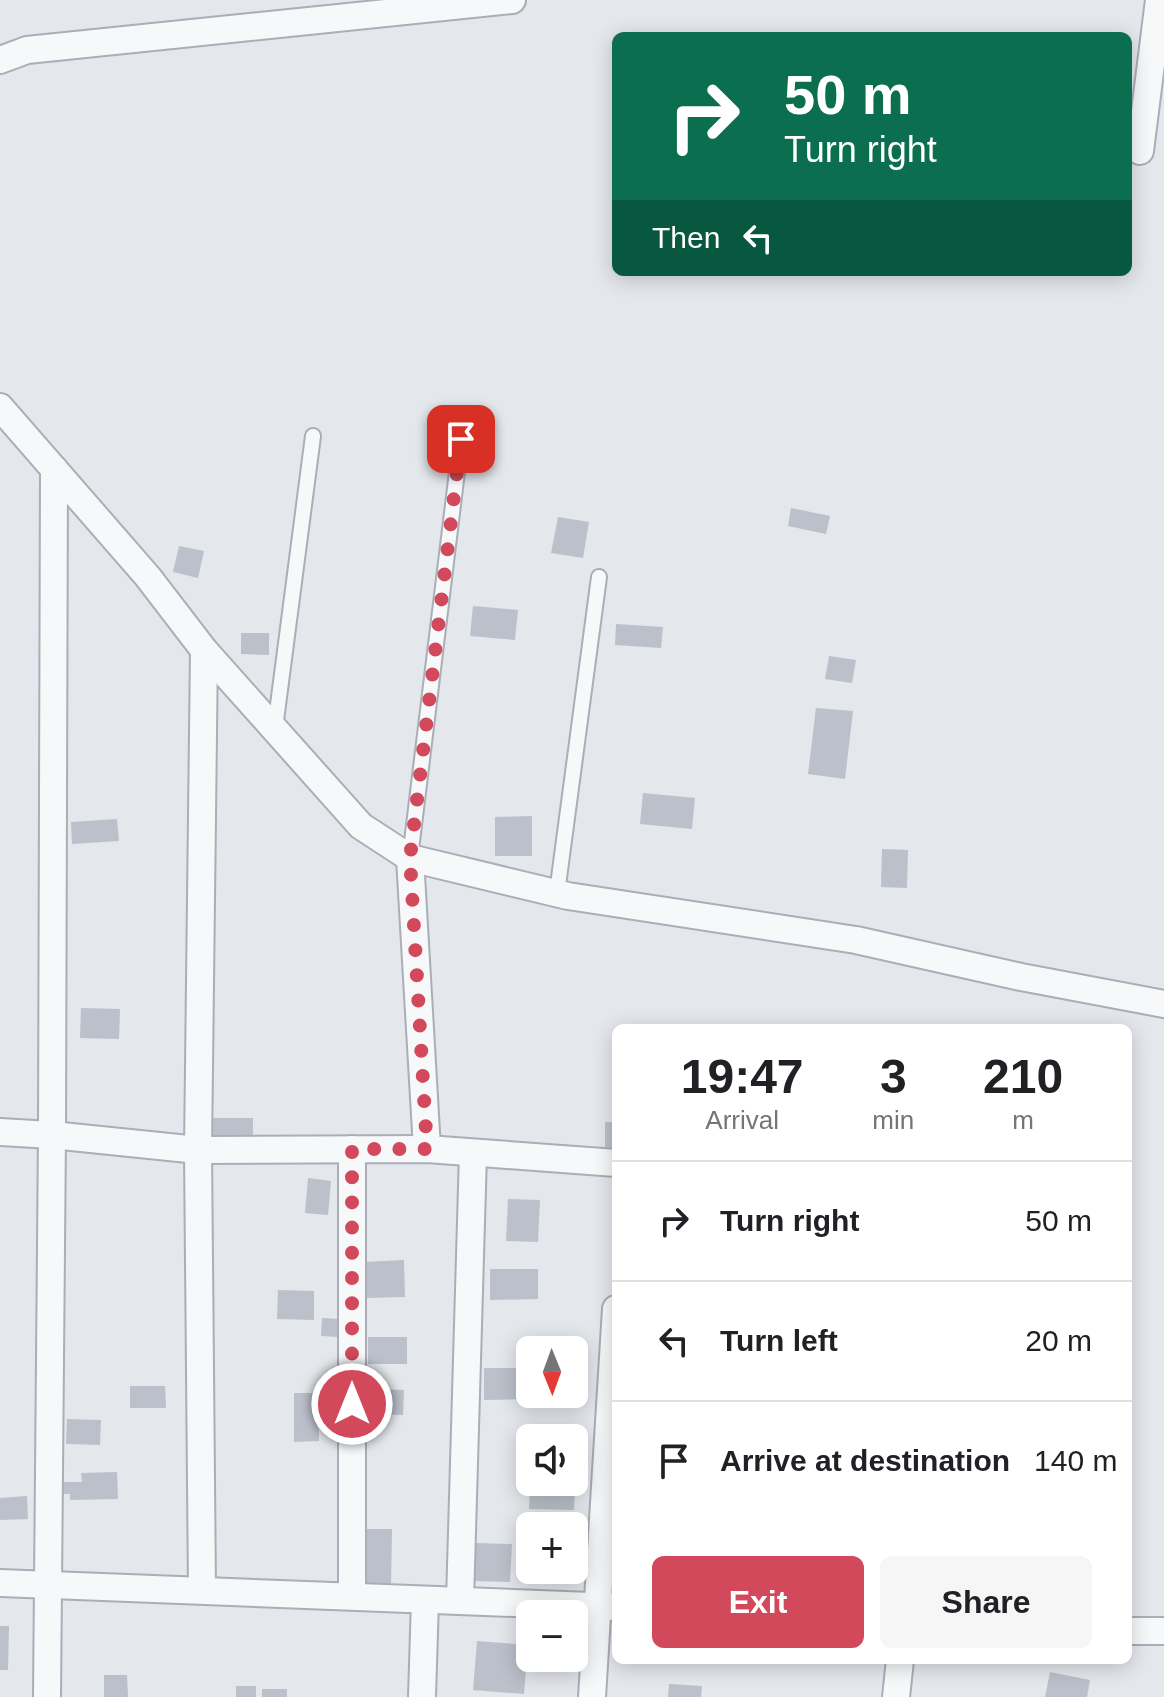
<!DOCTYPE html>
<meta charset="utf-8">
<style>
body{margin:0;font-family:Arial,sans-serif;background:#f6f6f6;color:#202124;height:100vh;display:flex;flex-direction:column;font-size:30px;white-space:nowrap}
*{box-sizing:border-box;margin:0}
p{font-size:26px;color:#757577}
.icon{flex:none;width:44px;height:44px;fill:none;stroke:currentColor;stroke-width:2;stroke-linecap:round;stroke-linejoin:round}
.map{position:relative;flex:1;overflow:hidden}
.sheet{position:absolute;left:612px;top:1024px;width:520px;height:640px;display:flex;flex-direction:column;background:#fff;border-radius:12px;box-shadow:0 4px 20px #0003}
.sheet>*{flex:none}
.hud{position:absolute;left:612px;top:32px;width:520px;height:244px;border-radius:12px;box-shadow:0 4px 20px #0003;background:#0b6e4f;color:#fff;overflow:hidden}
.needle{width:52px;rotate:179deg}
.tools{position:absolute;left:516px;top:1336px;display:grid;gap:16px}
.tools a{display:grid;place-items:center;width:72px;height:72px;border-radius:12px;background:#fff;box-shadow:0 4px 20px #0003;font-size:40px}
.pin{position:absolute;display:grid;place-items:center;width:68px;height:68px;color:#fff;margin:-34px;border-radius:16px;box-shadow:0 4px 12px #0006}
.me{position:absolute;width:88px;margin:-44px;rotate:0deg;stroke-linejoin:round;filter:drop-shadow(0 0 6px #0008)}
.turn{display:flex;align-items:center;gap:28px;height:168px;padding:0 40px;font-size:36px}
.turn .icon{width:104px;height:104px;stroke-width:2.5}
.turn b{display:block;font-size:56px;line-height:68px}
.then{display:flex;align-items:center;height:76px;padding:0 40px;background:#0003;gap:16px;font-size:30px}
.eta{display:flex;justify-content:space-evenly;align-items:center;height:136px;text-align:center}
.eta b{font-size:48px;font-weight:700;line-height:56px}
.action{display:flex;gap:16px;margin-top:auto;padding:16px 40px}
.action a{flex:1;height:92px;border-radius:12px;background:#d1495b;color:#fff;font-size:32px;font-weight:700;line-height:92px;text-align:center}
.action a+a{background:#f6f6f6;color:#202124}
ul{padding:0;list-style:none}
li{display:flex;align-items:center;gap:24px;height:120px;padding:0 40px;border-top:2px solid #e0e0e0}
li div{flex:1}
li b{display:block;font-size:30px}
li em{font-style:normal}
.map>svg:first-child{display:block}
</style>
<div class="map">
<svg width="1164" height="1697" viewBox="0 0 1164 1697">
<rect width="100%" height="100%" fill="#e4e7ec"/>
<g fill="#bbc0ca">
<polygon points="791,508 830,516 826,534 788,526"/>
<polygon points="558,517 589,522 583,558 551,553"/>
<polygon points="179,546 204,551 198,578 173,572"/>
<polygon points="473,606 518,610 515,640 470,636"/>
<polygon points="616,624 663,627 661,648 615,645"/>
<polygon points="241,633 269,633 269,655 241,654"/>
<polygon points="829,656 856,660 852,683 825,679"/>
<polygon points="816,708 853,711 845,779 808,774"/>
<polygon points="643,793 695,798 692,829 640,824"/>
<polygon points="532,816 532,856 495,856 495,817"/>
<polygon points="117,819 119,841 72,844 71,822"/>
<polygon points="882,849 908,850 907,888 881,887"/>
<polygon points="81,1008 120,1009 119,1039 80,1038"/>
<polygon points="212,1118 253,1118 253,1143 212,1144"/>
<polygon points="605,1122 616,1122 616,1152 605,1151"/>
<polygon points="308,1178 331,1181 328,1215 305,1213"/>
<polygon points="508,1199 540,1200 538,1242 506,1241"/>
<polygon points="404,1260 405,1297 366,1298 364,1262"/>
<polygon points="490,1269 538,1269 538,1299 490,1300"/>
<polygon points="278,1290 314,1291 314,1320 277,1319"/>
<polygon points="322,1318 340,1319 339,1337 321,1336"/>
<rect x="368" y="1337" width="39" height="27"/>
<polygon points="484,1368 530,1368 530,1394 533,1394 533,1399 484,1400"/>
<polygon points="130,1386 165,1386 166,1408 130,1408"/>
<polygon points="366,1389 404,1390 403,1415 365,1414"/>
<polygon points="294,1393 318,1393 319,1441 294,1442"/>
<polygon points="67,1419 101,1420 100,1445 66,1444"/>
<polygon points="117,1472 118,1499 70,1500 70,1494 63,1494 63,1482 82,1482 81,1473"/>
<polygon points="530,1488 575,1489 574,1510 529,1509"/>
<polygon points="27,1496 28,1519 0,1520 0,1498"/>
<polygon points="364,1529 392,1529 391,1584 364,1584"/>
<polygon points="475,1543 512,1544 510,1582 473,1581"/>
<polygon points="0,1626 9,1626 8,1670 0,1670"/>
<polygon points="477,1641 528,1645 524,1694 473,1690"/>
<polygon points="1050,1672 1090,1680 1087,1697 1045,1697"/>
<polygon points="104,1675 127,1675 128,1697 104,1697"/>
<polygon points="669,1684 702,1686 701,1697 668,1697"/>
<rect x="236" y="1686" width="20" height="11"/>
<rect x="262" y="1689" width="25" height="8"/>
</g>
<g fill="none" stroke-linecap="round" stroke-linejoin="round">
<defs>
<g id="service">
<polyline points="275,728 313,436"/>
<polyline points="410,858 461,439"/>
<polyline points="557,893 599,577"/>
</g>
<g id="minor">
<polyline points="0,60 27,50 512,0"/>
<polyline points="1140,151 1159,0"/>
<polyline points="0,407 148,577 204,650 361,826 410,858 568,896 856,940 1021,977 1164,1004"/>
<polyline points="410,858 427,1149"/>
<polyline points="0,1132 52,1135 198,1150 427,1149 616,1163"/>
<polyline points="352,1149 352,1595"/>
<polyline points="0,1583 616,1607"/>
<polyline points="202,1590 198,1150 204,650"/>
<polyline points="460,1601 473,1153"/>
<polyline points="1128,1631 1164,1631"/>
<polyline points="47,1697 52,1135 54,469"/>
<polyline points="422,1697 425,1600"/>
<polyline points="592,1697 616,1309"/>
<polyline points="896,1697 900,1660"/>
</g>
</defs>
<use href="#service" stroke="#a9aeb7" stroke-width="18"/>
<use href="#minor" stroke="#a9aeb7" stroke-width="30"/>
<use href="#service" stroke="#f7f8fa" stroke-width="14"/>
<use href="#minor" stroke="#f7f8fa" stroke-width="26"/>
</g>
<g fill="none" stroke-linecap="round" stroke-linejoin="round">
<polyline stroke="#d1495b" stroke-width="14" stroke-dasharray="0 25.2" points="352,1404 352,1149 427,1149 410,858 461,439"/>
</g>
</svg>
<div class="tools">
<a><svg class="needle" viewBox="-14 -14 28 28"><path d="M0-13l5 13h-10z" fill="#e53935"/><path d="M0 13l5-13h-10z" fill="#757577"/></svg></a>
<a><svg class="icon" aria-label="sound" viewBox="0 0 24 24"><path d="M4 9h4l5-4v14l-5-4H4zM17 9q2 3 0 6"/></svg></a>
<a>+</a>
<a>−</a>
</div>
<div class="pin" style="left:461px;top:439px;background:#d93025"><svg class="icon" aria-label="arrive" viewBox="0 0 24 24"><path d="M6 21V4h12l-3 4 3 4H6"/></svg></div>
<svg class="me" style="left:352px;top:1404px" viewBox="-20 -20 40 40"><circle r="17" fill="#d1495b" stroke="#fff" stroke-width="3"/><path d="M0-11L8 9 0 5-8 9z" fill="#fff"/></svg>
<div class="hud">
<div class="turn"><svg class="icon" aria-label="right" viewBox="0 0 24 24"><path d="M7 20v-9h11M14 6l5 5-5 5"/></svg><div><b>50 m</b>Turn right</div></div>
<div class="then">Then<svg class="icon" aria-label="left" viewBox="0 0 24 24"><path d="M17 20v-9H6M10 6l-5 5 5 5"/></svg></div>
</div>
<section class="sheet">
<div class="eta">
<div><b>19:47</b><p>Arrival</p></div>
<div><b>3</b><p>min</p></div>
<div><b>210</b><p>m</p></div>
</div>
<ul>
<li><svg class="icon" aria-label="right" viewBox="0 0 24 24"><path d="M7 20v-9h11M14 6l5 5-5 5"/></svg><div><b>Turn right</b></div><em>50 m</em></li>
<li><svg class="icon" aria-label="left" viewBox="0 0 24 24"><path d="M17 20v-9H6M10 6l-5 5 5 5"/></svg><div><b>Turn left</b></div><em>20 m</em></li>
<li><svg class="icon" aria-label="arrive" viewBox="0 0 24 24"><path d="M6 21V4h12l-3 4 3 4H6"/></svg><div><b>Arrive at destination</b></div><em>140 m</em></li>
</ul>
<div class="action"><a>Exit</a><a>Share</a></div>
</section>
</div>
